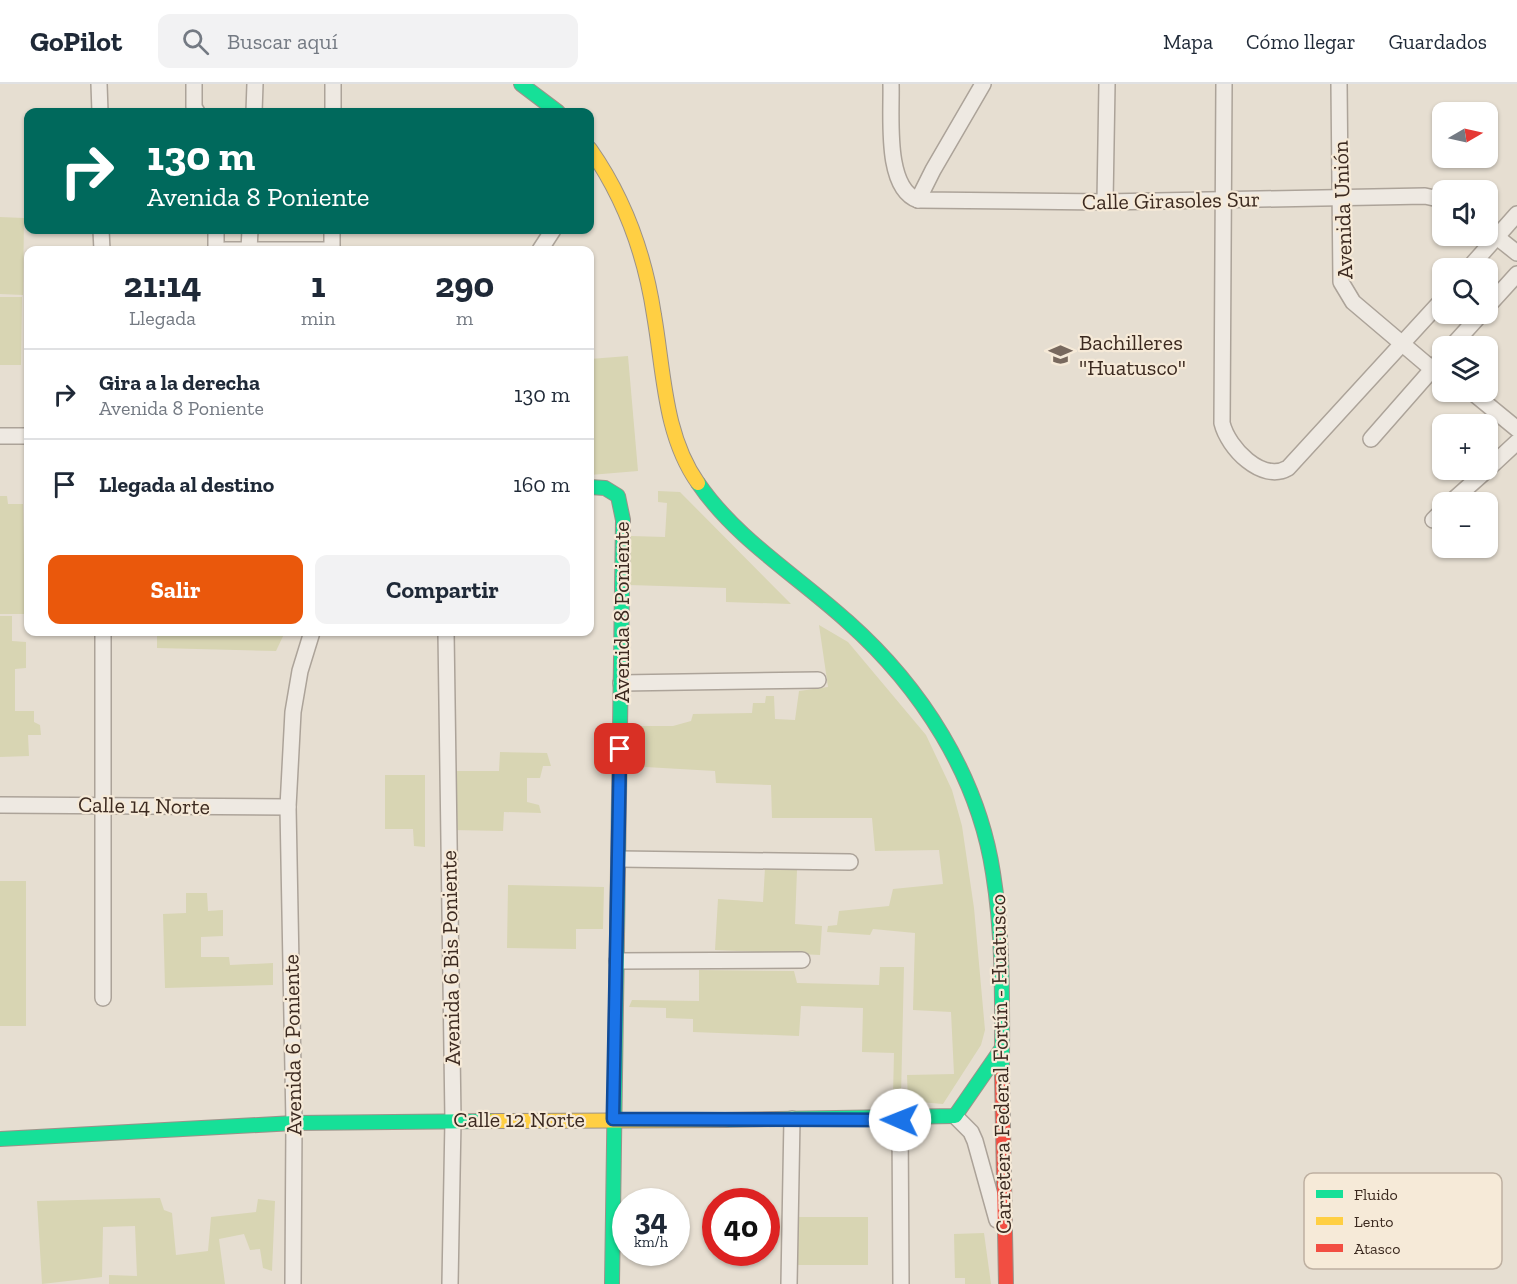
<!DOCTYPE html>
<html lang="es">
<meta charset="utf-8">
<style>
body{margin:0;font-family:"Zilla Slab",serif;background:#f2f2f3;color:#1f2937;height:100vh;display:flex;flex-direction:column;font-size:22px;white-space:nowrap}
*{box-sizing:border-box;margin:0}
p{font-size:20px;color:#747a83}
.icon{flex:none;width:33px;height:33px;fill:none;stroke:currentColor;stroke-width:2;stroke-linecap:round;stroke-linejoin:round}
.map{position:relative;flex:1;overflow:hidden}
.side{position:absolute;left:24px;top:162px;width:570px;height:390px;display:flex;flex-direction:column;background:#fff;border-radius:12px;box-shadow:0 2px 4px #0004}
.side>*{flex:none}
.banner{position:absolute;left:24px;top:24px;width:570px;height:126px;border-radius:12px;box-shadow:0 2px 4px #0004;background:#00695c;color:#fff;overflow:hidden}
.needle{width:39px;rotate:81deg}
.fabs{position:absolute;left:1432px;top:18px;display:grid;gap:12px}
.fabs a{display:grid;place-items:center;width:66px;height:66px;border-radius:12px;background:#fff;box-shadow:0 2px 4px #0004;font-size:30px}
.speed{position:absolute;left:612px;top:1104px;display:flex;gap:12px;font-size:30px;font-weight:700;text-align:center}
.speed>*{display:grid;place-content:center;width:78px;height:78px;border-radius:50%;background:#fff;box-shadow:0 2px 4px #0004;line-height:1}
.speed small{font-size:15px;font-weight:400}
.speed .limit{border:9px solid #d22;background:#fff;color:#111}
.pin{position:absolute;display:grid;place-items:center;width:51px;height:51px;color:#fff;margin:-26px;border-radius:12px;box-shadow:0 3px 9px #0006}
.me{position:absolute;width:66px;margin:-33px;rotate:271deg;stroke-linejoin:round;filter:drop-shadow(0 0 4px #0008)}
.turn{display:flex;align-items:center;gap:21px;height:126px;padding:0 24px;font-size:27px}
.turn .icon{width:78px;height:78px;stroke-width:2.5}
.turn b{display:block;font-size:42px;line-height:51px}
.eta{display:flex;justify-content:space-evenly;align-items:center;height:102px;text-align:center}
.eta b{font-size:36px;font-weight:700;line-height:42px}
.cta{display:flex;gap:12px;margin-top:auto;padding:12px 24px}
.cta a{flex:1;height:69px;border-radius:12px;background:#ea580c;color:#fff;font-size:24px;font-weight:700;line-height:69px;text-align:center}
.cta a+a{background:#f2f2f3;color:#1f2937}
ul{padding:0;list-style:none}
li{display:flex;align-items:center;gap:18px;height:90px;padding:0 24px;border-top:2px solid #e0e1e3}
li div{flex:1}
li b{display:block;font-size:22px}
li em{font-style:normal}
header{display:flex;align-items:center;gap:36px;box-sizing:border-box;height:84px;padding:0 30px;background:#fff;border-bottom:2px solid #e0e1e3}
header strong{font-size:28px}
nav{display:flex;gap:33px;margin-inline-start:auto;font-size:21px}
.search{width:420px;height:54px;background:#f2f2f3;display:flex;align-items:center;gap:15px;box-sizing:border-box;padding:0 21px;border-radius:12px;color:#747a83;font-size:22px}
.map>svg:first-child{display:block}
</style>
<header>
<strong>GoPilot</strong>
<div class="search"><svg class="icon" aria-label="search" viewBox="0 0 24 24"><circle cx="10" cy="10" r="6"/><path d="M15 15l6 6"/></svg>Buscar aquí</div>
<nav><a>Mapa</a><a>Cómo llegar</a><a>Guardados</a></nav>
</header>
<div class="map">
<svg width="1517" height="1200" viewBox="0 0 1517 1200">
<rect width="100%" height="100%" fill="#e6ded1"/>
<g fill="#d8d5b3">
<polygon points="0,133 24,134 23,211 0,210"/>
<polygon points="0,213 22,213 21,281 0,281"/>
<polygon points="628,272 638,387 590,391 590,275"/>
<polygon points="658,407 680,408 791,520 726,518 726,504 629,501 631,452 665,453 667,419 658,418"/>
<polygon points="0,412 7,412 8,420 23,420 25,530 0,530"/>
<polygon points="0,532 12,532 12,557 26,558 26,584 15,585 15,627 34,627 34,638 40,641 41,651 28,651 29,672 0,673"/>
<polygon points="819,541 848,558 926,651 952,706 962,742 974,824 985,946 981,961 943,1020 908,1017 907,991 954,990 951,928 913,926 915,849 873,845 870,851 827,848 828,842 837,841 839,827 889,822 893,805 943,800 939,766 875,767 872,734 772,734 771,701 716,699 715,687 628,682 630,642 673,642 691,637 693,630 752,629 753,619 765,619 766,612 774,612 775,635 795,636 799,607 828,603"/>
<polygon points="157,548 285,548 276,567 157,564"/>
<polygon points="500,668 547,669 551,682 543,682 540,694 527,694 527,718 539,721 541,729 504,728 503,747 452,746 453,687 499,687"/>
<polygon points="385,691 425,691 425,763 414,762 413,745 385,745"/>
<polygon points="765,784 797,786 795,840 822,842 820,871 715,866 718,815 763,818"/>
<rect x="0" y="797" width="26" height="145"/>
<polygon points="508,801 604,803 603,845 576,845 576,865 507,864"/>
<polygon points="186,809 207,809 208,827 223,826 223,852 201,853 201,873 229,873 230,881 273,879 273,901 165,904 163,830 186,829"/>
<polygon points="880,883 904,883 901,1012 893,1011 894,969 862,968 863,924 801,922 799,952 693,948 693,935 666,934 666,924 629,923 632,916 699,917 699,886 794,887 797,899 879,901"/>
<polygon points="160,1114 164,1126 172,1129 176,1171 208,1167 211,1133 256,1128 258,1115 275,1117 272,1187 263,1184 260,1165 250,1166 244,1150 219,1155 225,1200 109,1200 109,1191 137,1192 135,1142 103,1143 102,1193 42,1200 37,1117"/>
<rect x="795" y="1133" width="73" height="48"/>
<polygon points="984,1149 991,1200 965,1200 965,1194 955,1194 954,1150"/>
</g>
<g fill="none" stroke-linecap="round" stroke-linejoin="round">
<defs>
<g id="street">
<polyline points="99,0 100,28"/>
<polyline points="194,0 194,23 197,28"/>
<path d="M891,0c1,31 -7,104 27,116l187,2 320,-6 18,4"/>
<path d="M1224,0l-2,339c6,25 40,60 66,45l155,-169"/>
<polyline points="1339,0 1341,198 1353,218 1432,285 1443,289"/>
<polyline points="254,28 255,0"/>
<polyline points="333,28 333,0"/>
<polyline points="918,116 933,86 983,0"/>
<polyline points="1105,118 1107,0"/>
<polyline points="101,146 102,166"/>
<polyline points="216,146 216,166"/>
<polyline points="1488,146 1517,169"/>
<polyline points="225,166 332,166"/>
<polyline points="249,166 250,146"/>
<polyline points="332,166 332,146"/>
<polyline points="540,166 553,146"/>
<polyline points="1469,184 1517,130"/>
<polyline points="1488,222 1517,190"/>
<polyline points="1452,262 1481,230"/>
<polyline points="1472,308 1517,345"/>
<polyline points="0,352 28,352"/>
<polyline points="1371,355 1443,273"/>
<polyline points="1488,385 1517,358"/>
<polyline points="1451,418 1487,386"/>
<polyline points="1433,436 1443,426"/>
<polyline points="103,548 103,914"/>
<polyline points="446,548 453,1036 450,1200"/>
<polyline points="621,599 818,596"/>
<polyline points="0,721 288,723"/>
<polyline points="619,775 850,778"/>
<polyline points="617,877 802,876"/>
<polyline points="955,1032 971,1048 975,1057 997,1136"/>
<polyline points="900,1036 901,1200"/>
<polyline points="293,1200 294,1039 288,723 293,628 300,587 312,548"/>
<polyline points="789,1200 792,1035"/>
</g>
<g id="fast">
<polyline points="521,0 558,28"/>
<path d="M698,399c38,56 101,94 150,139 73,65 130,153 145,251 11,67 9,136 9,204"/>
<polyline points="590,403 605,404 618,412 623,436 612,1200"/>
<polyline points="725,1036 955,1032 1002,964"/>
<polyline points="0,1055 294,1039 493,1037"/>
</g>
<g id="slow">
<path d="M590,65c35,50 55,106 64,166 10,57 10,120 44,168"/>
<polyline points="493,1037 725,1036"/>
</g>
<polyline id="jam" points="1002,993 1006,1200"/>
</defs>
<use href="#street" stroke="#aca399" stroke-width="18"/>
<use href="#fast" stroke="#9b9289" stroke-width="16"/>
<use href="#slow" stroke="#9b9289" stroke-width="16"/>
<use href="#jam" stroke="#9b9289" stroke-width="16"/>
<use href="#street" stroke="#eee9e2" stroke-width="15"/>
<use href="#fast" stroke="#16e098" stroke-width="14"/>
<use href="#slow" stroke="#ffcf43" stroke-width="14"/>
<use href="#jam" stroke="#f24e42" stroke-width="14"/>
</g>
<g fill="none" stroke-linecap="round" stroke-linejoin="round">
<defs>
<polyline id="route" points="620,665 613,1035 900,1036"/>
</defs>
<use href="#route" stroke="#114b97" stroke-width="15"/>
<use href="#route" stroke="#1a73e8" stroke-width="10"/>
</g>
<defs>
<symbol id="university-bare" viewBox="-9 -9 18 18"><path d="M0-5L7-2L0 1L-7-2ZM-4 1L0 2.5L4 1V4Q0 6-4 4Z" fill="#78695e" stroke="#f6ead8" stroke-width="2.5" paint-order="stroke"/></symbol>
</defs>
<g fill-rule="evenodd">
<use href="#university-bare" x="1044" y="254" width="33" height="33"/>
</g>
<g text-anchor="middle" stroke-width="4.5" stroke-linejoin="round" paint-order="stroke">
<g font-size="22" fill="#3c2a20" stroke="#f6ead8">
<text transform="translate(1171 116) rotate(-1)" y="8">Calle Girasoles Sur</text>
<text transform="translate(1342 126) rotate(-92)" y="8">Avenida Unión</text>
<text transform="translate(621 528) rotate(-90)" y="8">Avenida 8 Poniente</text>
<text transform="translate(144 721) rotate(1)" y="8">Calle 14 Norte</text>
<text transform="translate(450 874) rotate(-91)" y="8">Avenida 6 Bis Poniente</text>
<text transform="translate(292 961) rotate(-91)" y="8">Avenida 6 Poniente</text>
<text transform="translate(1000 980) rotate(-91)" y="8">Carretera Federal Fortín - Huatusco</text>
<text x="519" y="1043">Calle 12 Norte</text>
</g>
<g font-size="22" fill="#3c2a20" stroke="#f6ead8" text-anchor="start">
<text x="1079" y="266">Bachilleres<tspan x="1079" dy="25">"Huatusco"</tspan></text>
</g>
</g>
<rect x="1304" y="1089" width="198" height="96" rx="9" fill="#f6ead8" stroke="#beb0a1" stroke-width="1.5"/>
<rect x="1316" y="1106" width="27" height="8" fill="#16e098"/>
<rect x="1316" y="1133" width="27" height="8" fill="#ffcf43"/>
<rect x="1316" y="1160" width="27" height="8" fill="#f24e42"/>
<g font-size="16" fill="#3c2a20">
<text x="1354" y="1116">Fluido</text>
<text x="1354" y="1143">Lento</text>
<text x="1354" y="1170">Atasco</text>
</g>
</svg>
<div class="fabs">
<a><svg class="needle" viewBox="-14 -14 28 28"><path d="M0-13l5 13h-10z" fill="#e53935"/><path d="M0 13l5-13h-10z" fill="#747a83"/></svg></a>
<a><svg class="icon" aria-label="sound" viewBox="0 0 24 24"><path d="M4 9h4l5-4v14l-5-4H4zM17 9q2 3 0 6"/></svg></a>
<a><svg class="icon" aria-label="search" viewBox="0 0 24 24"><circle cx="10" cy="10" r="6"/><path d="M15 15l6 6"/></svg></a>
<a><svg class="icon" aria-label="layers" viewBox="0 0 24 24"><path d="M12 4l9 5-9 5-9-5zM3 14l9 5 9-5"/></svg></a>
<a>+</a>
<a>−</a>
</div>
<div class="speed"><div>34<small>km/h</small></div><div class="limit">40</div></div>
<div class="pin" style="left:620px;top:665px;background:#d93025"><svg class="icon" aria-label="arrive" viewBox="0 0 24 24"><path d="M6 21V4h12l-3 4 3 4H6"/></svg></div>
<svg class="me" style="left:900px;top:1036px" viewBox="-20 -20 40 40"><circle r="19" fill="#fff"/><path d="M0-13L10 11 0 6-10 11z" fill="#1a73e8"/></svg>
<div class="banner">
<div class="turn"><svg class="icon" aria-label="right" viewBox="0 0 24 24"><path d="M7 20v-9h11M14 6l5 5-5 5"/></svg><div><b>130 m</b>Avenida 8 Poniente</div></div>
</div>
<section class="side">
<div class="eta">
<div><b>21:14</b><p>Llegada</p></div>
<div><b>1</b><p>min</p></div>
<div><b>290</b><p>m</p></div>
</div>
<ul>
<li><svg class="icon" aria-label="right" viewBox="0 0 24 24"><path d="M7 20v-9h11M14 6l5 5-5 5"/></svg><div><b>Gira a la derecha</b><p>Avenida 8 Poniente</p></div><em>130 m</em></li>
<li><svg class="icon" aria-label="arrive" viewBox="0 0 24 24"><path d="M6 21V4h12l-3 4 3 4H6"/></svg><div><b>Llegada al destino</b></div><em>160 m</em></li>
</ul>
<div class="cta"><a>Salir</a><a>Compartir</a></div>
</section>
</div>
